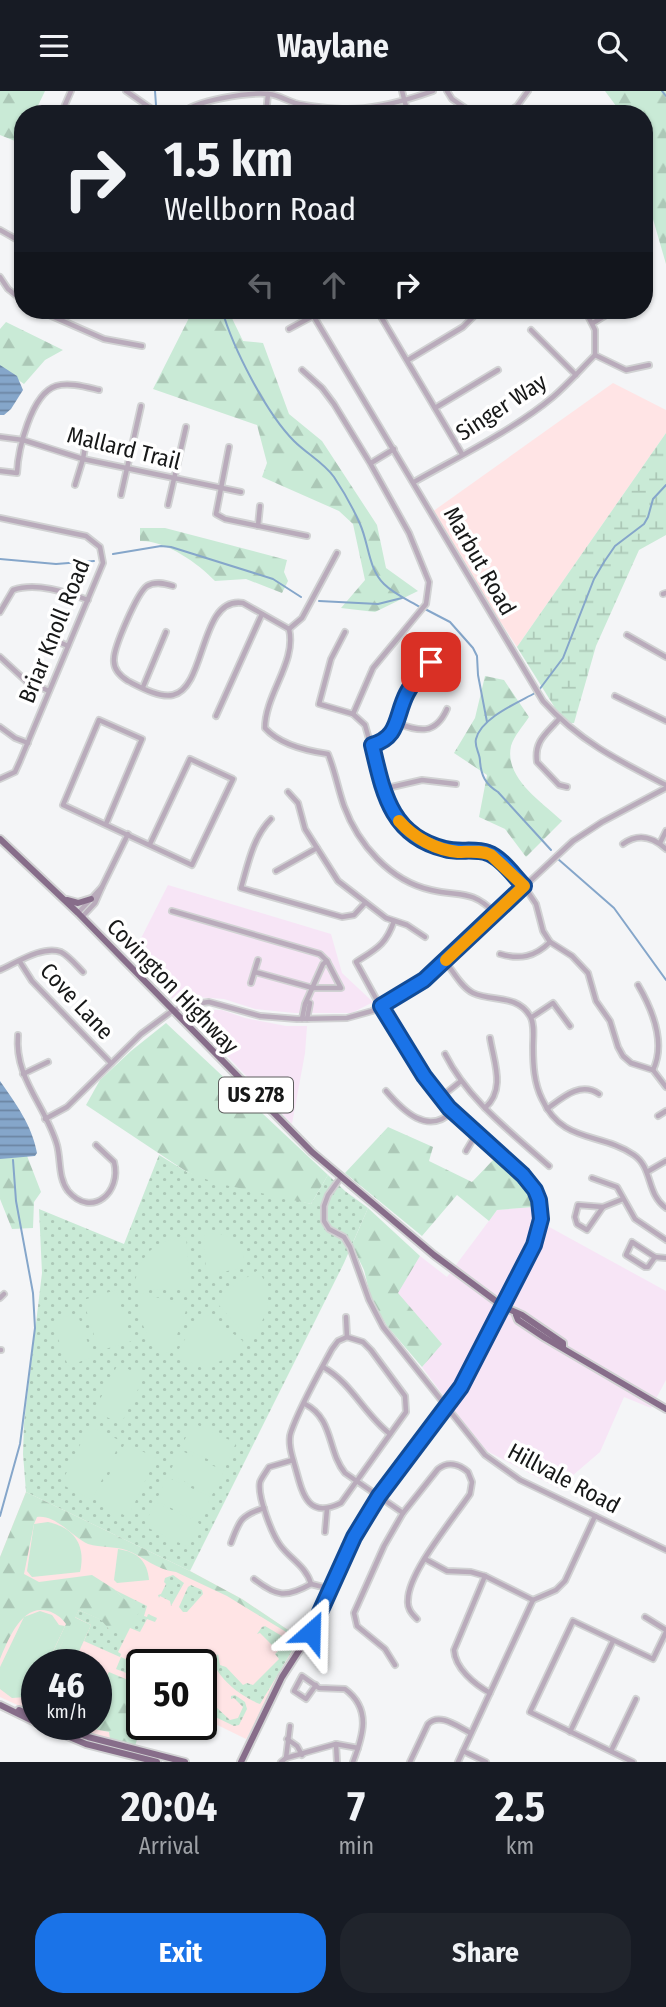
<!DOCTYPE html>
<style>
body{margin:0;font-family:"Fira Sans Condensed",sans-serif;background:#20242c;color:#f1f3f6;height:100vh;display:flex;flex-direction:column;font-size:26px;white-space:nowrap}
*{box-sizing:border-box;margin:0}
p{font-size:23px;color:#9ea1a6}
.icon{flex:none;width:38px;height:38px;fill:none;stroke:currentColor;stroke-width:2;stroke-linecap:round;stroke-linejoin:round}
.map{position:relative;height:1671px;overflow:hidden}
.sheet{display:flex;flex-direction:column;background:#171b24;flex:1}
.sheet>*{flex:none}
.guide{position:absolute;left:14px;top:14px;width:639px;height:214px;border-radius:28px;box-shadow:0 2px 5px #0004;background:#171b24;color:#f1f3f6;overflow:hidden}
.speed{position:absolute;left:21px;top:1558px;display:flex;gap:14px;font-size:35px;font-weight:700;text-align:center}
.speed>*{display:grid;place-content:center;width:91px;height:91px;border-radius:50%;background:#171b24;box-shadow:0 2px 5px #0004;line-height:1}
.speed small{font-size:18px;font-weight:400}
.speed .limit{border:4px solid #111;border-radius:10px;background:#fff;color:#111}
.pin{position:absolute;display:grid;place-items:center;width:60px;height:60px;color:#fff;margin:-30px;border-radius:14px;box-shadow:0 4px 10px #0006}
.me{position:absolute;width:77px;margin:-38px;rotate:25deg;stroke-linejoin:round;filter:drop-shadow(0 0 5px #0008)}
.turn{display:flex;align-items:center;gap:24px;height:147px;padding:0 35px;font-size:32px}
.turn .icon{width:91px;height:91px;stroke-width:2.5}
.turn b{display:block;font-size:49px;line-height:60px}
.lanes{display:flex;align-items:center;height:66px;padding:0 35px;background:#0003;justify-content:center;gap:35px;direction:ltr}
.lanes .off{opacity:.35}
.eta{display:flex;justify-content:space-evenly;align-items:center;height:119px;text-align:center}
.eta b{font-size:42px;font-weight:700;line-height:49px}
.cta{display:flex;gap:14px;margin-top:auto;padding:14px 35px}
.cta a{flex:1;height:80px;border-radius:28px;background:#1a73e8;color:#fff;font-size:28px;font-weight:700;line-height:80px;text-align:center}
.cta a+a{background:#20242c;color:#f1f3f6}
header{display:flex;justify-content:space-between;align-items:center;height:91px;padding:0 35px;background:#171b24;font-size:32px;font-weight:700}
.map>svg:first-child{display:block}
</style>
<header><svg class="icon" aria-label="menu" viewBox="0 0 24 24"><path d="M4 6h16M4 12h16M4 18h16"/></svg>Waylane<svg class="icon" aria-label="search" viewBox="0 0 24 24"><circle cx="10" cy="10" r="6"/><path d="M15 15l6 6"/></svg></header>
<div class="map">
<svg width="666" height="1671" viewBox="0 0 666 1671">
<defs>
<pattern id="grass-dots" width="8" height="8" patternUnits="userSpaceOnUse" patternTransform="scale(1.75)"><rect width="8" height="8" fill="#c9ead6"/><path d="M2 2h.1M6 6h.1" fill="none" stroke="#acc8b7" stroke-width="1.8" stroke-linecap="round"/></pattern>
<pattern id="forest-firs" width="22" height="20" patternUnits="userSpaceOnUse" patternTransform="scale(1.75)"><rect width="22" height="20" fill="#c9ead6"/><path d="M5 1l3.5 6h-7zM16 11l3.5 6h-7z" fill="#acc8b7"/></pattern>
<pattern id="wetland-marsh" width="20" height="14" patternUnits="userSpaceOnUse" patternTransform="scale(1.75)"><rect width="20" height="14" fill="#c9ead6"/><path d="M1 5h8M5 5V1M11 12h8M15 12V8" fill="none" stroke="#acc8b7"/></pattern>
<pattern id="water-rules" width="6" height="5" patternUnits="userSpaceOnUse" patternTransform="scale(1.75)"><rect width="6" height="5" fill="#85a6ca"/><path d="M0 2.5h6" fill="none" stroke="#6c86a3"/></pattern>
</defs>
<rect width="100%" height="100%" fill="#f4f5f7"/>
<g fill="#f7e5f6">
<polygon points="168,794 331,843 342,882 373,911 352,922 294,922 255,918 224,908 195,906 174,909 131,867"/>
<polygon points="191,919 222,919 245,927 286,935 307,935 305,962 292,1033 190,926"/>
<polygon points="533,1116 533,1122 542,1132 666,1200 666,1289 651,1317 624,1306 600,1361 558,1397 483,1358 422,1276 441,1252 397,1202 420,1165 447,1186 497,1119"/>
</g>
<g fill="#ffe4e5">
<polygon points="613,292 666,319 666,342 517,556 502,533 483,511 432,421"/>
<polygon points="26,1401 190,1480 242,1508 297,1545 291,1563 273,1593 257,1629 246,1648 201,1626 201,1573 142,1573 142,1632 135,1655 59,1633 96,1633 96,1573 37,1573 37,1623 0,1606 0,1466"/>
</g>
<g fill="url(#grass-dots)">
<polygon points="159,1064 187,1081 311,1113 328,1084 345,1100 368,1117 344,1172 190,1480 26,1401 23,1363 24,1332 42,1182 39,1118 124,1153"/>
<polygon points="173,1484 184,1492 171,1515 170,1510 160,1505 159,1507 158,1504 161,1503 166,1493 164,1491 165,1487"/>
<polygon points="191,1494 202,1499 203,1503 187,1521 183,1521 179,1516 188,1496"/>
<polygon points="115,1499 147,1515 144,1525 147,1526 148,1523 157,1527 155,1531 147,1528 140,1541 130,1537 118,1561 121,1563 120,1566 84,1550 91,1534 75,1526 79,1519 102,1529 109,1538 138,1522"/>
<path d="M265,1535l27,16 3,4 -35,58c-18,-7 -41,-24 -47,-43l5,-7 2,11 6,2 17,18 4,-2 6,2 26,-26 -4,-5 3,-3 -18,-18 -3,1 5,-7z"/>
<polygon points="121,1566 142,1576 139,1587 116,1578"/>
<polygon points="201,1602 230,1629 238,1627 243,1616 234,1607 231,1608 231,1605 235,1604 245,1611 247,1618 239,1634 234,1635 201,1619"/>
</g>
<g fill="url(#forest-firs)">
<polygon points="0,0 45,0 34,23 23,23 23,46 20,52 0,44"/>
<polygon points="605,0 666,0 666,173 644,97 644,23 622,23"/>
<polygon points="193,219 228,219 243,250 263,252 289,323 322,350 377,434 386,477 418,500 375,521 341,517 365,489 353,433 339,420 262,386 267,372 257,334 153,298"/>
<polygon points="6,231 63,259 45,269 24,293 0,276 0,238"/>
<path d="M140,437h25l122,32 -3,12 4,9 -6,12 -36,-14 -31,2c-17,-18 -50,-41 -75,-40z"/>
<path d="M485,585l19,4 25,37c-6,9 -15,19 -18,29 -7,32 31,56 51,75l-36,36 -21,-28 -26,-12 8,-42 -33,-22 21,-35z"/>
<polygon points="166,932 328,1084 311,1113 216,1092 187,1081 86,1014 100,989 131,960"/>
<polygon points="0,995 41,1101 34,1111 33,1137 12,1138 0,1108"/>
<polygon points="388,1036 433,1056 429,1070 472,1091 494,1068 521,1089 534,1108 533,1116 497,1119 489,1130 457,1104 422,1145 345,1082"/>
<polygon points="368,1117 420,1165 398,1202 442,1253 422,1276 387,1235 371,1207 364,1179 352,1154"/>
<path d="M26,1401l164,79 52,28 55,37 -1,2 -69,-42 -51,-24c-19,-2 -32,-15 -50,-22 -12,-4 -25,-2 -38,-6 -13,-5 -32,-30 -51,-27l-3,7 -10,50 15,8 53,-7 22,14 25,24 -17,21 -13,-5 -8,-9 -22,-10 -23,46 -4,-2 14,-30c-5,-7 -11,-11 -18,-13 -26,-8 -40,29 -48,48v-102z"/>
<polygon points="109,1581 142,1595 142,1633 161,1633 152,1645 147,1638 141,1636 135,1655 110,1648 109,1641 94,1638 92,1640 84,1635 84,1633 96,1633 96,1602"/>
</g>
<polygon fill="url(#wetland-marsh)" points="666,342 666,444 639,459 596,555 574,632 568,632 555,617 517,556"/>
<g fill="#c9ead6">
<path d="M216,1142c20,4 27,14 30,34l-37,8 -3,-3 -2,-38z"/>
<path d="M186,1146l4,49 -3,4 -54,-1c8,-35 17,-47 53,-52z"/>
<path d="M258,1179c17,24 11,50 -10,68l-32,-36 2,-5z"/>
<polygon points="116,1199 132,1250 99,1260 83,1209"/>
<path d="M140,1202l45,12 2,3 -17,46c-24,-13 -34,-34 -30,-61z"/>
<polygon points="77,1222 93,1266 68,1275 52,1231"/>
<path d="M205,1222l38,28c-15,25 -45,31 -68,14l26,-41z"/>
<polygon points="118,1273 144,1286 121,1333 94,1320"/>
<polygon points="193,1332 236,1352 225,1376 181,1356"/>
<polygon points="89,1335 121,1350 92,1409 61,1393"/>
<polygon points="125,1352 156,1367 128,1426 96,1410"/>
<polygon points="180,1359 224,1380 212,1404 169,1383"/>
<polygon points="167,1386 211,1406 199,1430 156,1410"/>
<polygon points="155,1411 199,1432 188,1456 144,1435"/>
<path d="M48,1431c27,6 38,24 32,50l-48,5 -5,-6 7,-47z"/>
<path d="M118,1458c20,3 29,12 31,31l-32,3 -3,-3z"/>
<polygon points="40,1520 52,1524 59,1534 65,1535 47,1573 37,1573 37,1596 30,1610 26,1606 12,1607 0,1598 0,1576 24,1526"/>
<polygon points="74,1526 91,1534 76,1567 59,1559"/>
</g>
<g fill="url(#water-rules)">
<polygon points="0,274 17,285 23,299 11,318 4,324 0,324"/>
<path d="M0,990c16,23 32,44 37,72l-2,3 -35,3z"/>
</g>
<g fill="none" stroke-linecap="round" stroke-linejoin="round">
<g stroke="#85a6ca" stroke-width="2">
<polyline points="155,0 156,14"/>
<polyline points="662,0 666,5"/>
<path d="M222,219c11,38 44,103 72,131 13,13 29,21 40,36 10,15 19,31 26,47 9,20 8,44 24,60 10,10 24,16 36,23"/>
<polyline points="113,463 161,455 171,456 273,488 301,506"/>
<polyline points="0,468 56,473 94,470"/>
<polyline points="319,510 378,513 402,507"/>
<polyline points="425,518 450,531 473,557 477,565 478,584 487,631"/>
<polyline points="539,599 563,567 594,488 604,471 615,455 644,433 648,426 653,408 666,394"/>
<path d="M535,602c-18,10 -54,25 -59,46 -2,8 4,14 4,22 1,14 5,23 18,31l53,58"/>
<polyline points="558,768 614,817 666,889"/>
<polyline points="0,1425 20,1353 35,1237 33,1202 16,1110 13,1069"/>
</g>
<defs>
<g id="minor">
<polyline points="126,0 159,23"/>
<polyline points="402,0 408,23"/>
<polyline points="447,0 452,8 474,23"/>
<polyline points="63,19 70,23"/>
<polyline points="61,23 71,0"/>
<path d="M181,23c14,-14 68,-22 88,-20 9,1 17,6 26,9 15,4 32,5 48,6 29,1 62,-8 90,-18"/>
<polyline points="266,23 268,3"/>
<polyline points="505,23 517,15 528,0"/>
<polyline points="0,139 23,152"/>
<polyline points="0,186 8,198 23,210"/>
<polyline points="38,219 104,248 142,255"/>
<polyline points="165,219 173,223"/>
<path d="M310,219l233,391c36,40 76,60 123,84"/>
<polyline points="377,219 462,363"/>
<polyline points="380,224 388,219"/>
<polyline points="593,232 614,219"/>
<polyline points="289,238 313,225"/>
<polyline points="531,239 576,284"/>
<polyline points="595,264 626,279 649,274"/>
<polyline points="408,269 463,236 480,219"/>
<polyline points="302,279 322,297 334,313 370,372 409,442 429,491 426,513 373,577 353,623"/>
<polyline points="435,317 498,279"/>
<polyline points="0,346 23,349 83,368 241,401"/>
<polyline points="229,356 216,423 225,428 307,445"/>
<polyline points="371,372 394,358"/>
<path d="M0,380l17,2c1,-23 14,-79 39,-87 13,-4 30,1 43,4"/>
<path d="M414,391c44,-25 101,-53 139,-85 15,-13 28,-28 42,-42v-25l-10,-20"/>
<polyline points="75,394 83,368 87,344"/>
<polyline points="121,404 141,315"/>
<polyline points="168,414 186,336"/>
<polyline points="0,427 86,445 100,456 103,472 20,670 15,681 0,688"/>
<polyline points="258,435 260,415"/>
<path d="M173,495c-9,-3 -18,-5 -26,0 -10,7 -33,61 -33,73 -1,10 6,17 14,22 12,6 31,17 45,14 34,-8 26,-99 70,-92l46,26"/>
<polyline points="663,503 666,502"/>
<path d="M0,521l13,-22c23,-8 53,2 75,10"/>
<path d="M289,538c8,33 -24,65 -24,99 14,16 42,23 63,26 7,17 10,35 16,52 14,38 46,75 87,84 30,7 40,-1 64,23"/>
<polyline points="289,538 302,527 337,462"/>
<polyline points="345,541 331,568 319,613 353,623 365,634 385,705 390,716 404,735 422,749 435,755 457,761 478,761 491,764 524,795 536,813 543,840 550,851 572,865 588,882 596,910 610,930 618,956 623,965 631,972 653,979 666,996"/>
<polyline points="627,544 666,566"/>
<polyline points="50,547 68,555"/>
<polyline points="0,566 26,590 49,600"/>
<polyline points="143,596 166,541"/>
<polyline points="615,605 666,630"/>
<polyline points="216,625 262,523"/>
<path d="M559,628c-13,15 -25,22 -22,43l22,23 8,2"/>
<path d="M396,632c23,8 39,13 51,-14"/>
<polyline points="0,636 15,647 28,652"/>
<polyline points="372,654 383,651 393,641 408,600 417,586 435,569"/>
<polyline points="383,698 422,689 456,693"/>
<polyline points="288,701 298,712 305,738 338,790 386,827 407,834 425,846"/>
<path d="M271,728c-18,18 -23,45 -30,69l101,29 12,-2 11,-12"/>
<polyline points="106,733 142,648 99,629 63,714 192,774 233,688 190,668 150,753"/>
<polyline points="660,752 666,740"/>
<path d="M623,753c15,-11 30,-7 43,5"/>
<polyline points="276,780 317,757"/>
<polyline points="102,796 128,743"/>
<polyline points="172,820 320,863 327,870 341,897 313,897 255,881"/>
<polyline points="78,822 102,796 95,812 82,826"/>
<path d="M394,830c-8,24 -18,28 -38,41 28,50 55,107 96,148 24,25 84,65 88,98 5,31 -22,71 -36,99"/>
<path d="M500,863c20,6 35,3 50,-12"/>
<path d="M445,870c8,10 16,26 28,32 19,9 44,1 57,23 5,8 3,21 3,31 0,18 1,36 9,52 20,45 59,33 92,56 19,13 12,39 32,53"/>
<polyline points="20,871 32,890 111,972"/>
<path d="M0,879c16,-7 43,-25 61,-18 8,4 15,13 22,20"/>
<polyline points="251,892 258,869"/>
<path d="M638,894c14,24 28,58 15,85"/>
<polyline points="532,926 553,912 570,935"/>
<polyline points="302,928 305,913 323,873 327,870"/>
<polyline points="307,928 310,912 308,911"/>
<path d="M18,944c-4,43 28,71 39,110 4,15 1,33 11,46 24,28 54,1 46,-29l-18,-17"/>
<path d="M445,963c23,46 66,78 104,112"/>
<polyline points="23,983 48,971"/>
<path d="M386,1000c17,20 42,45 67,20"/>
<polyline points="441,1006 461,990"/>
<path d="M485,1017c21,-19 9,-45 5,-70"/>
<path d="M547,1018c15,-11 33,-28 52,-15"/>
<polyline points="658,1025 666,1020"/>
<polyline points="45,1028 67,1016 141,943 172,920 187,914 209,911 260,925 297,928 347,927 372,920 424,889 573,750 602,731 666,697"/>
<polyline points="466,1060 476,1043"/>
<polyline points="647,1081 666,1070"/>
<polyline points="341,1086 328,1104 324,1115 324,1130 329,1138 344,1146 350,1156 369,1209 383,1236 485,1364 520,1389 666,1459"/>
<polyline points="592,1087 617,1096 635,1128 666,1149"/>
<polygon points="578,1114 603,1116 587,1139 577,1133 575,1126"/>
<polyline points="603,1116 623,1108"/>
<polygon points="632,1151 655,1166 648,1176 645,1176 626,1164"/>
<polyline points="655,1166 666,1167"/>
<polyline points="0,1207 4,1203"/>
<polyline points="346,1226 347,1246"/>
<path d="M347,1246l16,5 8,8 34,46 1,16 -65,91c-32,16 -38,-7 -45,-33 -3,-11 -9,-27 -5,-38 9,-26 28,-59 41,-83l6,-8z"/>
<polyline points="0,1259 1,1259"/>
<path d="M323,1276c29,16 41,47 67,67"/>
<path d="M305,1313c29,15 22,47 40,69l58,40"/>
<path d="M293,1369l-24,7c-3,5 -7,10 -9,15 -3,14 12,52 20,63 10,14 26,21 31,39"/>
<polyline points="325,1441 327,1418"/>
<path d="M231,1452c8,-22 10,-28 33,-35"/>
<polyline points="425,1468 447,1480 471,1481 485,1485 533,1509"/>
<path d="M485,1485l-31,74c1,18 20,34 36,43"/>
<path d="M254,1488c23,18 32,19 57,5l20,5"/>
<polyline points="645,1526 666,1539"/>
<path d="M395,1574l-10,-16 -28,-23 -3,-13 30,-67 19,-33 35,-44c10,-8 21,-5 30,3l4,10 -2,12c-16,24 -62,78 -62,106 -1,8 3,13 9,19"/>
<path d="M316,1594l-10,14 -12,-8 8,-15 17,12 26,1c27,20 18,47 8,73"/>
<polyline points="570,1641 613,1550"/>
<polyline points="287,1648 297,1655 302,1664"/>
<polyline points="336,1653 337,1671"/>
<polyline points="463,1660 486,1671"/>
<polyline points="611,1660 636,1608"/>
<polyline points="286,1667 290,1635"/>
<polyline points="281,1671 286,1667 336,1653 358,1657"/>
<path d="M410,1671l18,-38c12,-12 30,3 43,9"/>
<polyline points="458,1671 533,1509 556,1499 565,1490 595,1425"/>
<polyline points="633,1671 530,1621 573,1530 653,1568 666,1541"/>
</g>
<g id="major">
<polyline points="0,748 78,822 312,1061 434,1164 504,1216 522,1224 563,1252 563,1256"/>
<polyline points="67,809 78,812 91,808"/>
<polyline points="516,1224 518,1229 545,1247 666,1318"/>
<polyline points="0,1614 37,1632"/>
<polyline points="19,1619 37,1627"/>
<polyline points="39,1633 86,1653 157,1671"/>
<polyline points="50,1633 88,1646 185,1671"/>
<polyline points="241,1671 282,1586 311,1541 354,1446 397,1379 461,1296 504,1216"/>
</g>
</defs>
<use href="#minor" stroke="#d1d2d3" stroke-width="8"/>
<use href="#major" stroke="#d1d2d3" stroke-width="10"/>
<use href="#minor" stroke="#b9abbb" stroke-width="4.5"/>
<use href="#major" stroke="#876d8a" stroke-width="6"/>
</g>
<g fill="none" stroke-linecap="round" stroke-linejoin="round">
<defs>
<path id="route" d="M311,1541l43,-95 25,-41 82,-109 73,-142 7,-26 -2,-19 -4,-10 -12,-15 -74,-67 -25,-32 -43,-70 43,-26 100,-94c-10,-10 -22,-28 -36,-33 -13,-5 -29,0 -43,-4 -55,-13 -62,-58 -73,-104 28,-8 23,-29 35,-52 6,-12 15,-21 24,-31"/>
</defs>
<use href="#route" stroke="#114b97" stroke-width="18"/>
<use href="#route" stroke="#1a73e8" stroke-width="12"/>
<path stroke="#f59e0b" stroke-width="12" d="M399,730c15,17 37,29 59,31 12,0 23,-2 33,3l33,31 -78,74"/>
</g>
<g text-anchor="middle" stroke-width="7" stroke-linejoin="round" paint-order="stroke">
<rect fill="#fff" stroke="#5d5d5d" stroke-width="2" x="219" y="986.5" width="74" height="35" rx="5"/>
<g font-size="21" font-weight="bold" fill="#171818">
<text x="256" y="1011">US 278</text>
</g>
<g font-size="23" fill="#171818" stroke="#fff">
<text transform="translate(501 316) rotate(-33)" y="8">Singer Way</text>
<text transform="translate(124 357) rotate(14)" y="8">Mallard Trail</text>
<text transform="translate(480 470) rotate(60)" y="8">Marbut Road</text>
<text transform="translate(54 540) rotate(-68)" y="8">Briar Knoll Road</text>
<text transform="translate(173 895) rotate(46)" y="8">Covington Highway</text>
<text transform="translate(77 910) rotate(47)" y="8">Cove Lane</text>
<text transform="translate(564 1387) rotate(28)" y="8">Hillvale Road</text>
</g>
</g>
</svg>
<div class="speed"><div>46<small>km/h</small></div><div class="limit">50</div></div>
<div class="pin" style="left:431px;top:571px;background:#d93025"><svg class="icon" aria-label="arrive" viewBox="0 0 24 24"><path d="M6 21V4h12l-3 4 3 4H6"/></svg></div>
<svg class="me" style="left:311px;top:1541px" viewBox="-20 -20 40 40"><path d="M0-17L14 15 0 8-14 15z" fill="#1a73e8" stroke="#fff" stroke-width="4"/></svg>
<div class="guide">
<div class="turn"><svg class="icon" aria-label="right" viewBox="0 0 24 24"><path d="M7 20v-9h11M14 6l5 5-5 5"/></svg><div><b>1.5 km</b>Wellborn Road</div></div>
<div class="lanes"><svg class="icon off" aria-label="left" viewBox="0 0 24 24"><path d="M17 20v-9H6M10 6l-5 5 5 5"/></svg><svg class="icon off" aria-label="ahead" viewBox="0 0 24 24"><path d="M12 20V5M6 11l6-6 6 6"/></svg><svg class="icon" aria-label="right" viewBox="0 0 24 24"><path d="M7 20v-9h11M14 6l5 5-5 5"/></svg></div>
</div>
</div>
<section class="sheet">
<div class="eta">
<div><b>20:04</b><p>Arrival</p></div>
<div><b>7</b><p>min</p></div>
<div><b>2.5</b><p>km</p></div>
</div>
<div class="cta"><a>Exit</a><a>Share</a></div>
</section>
